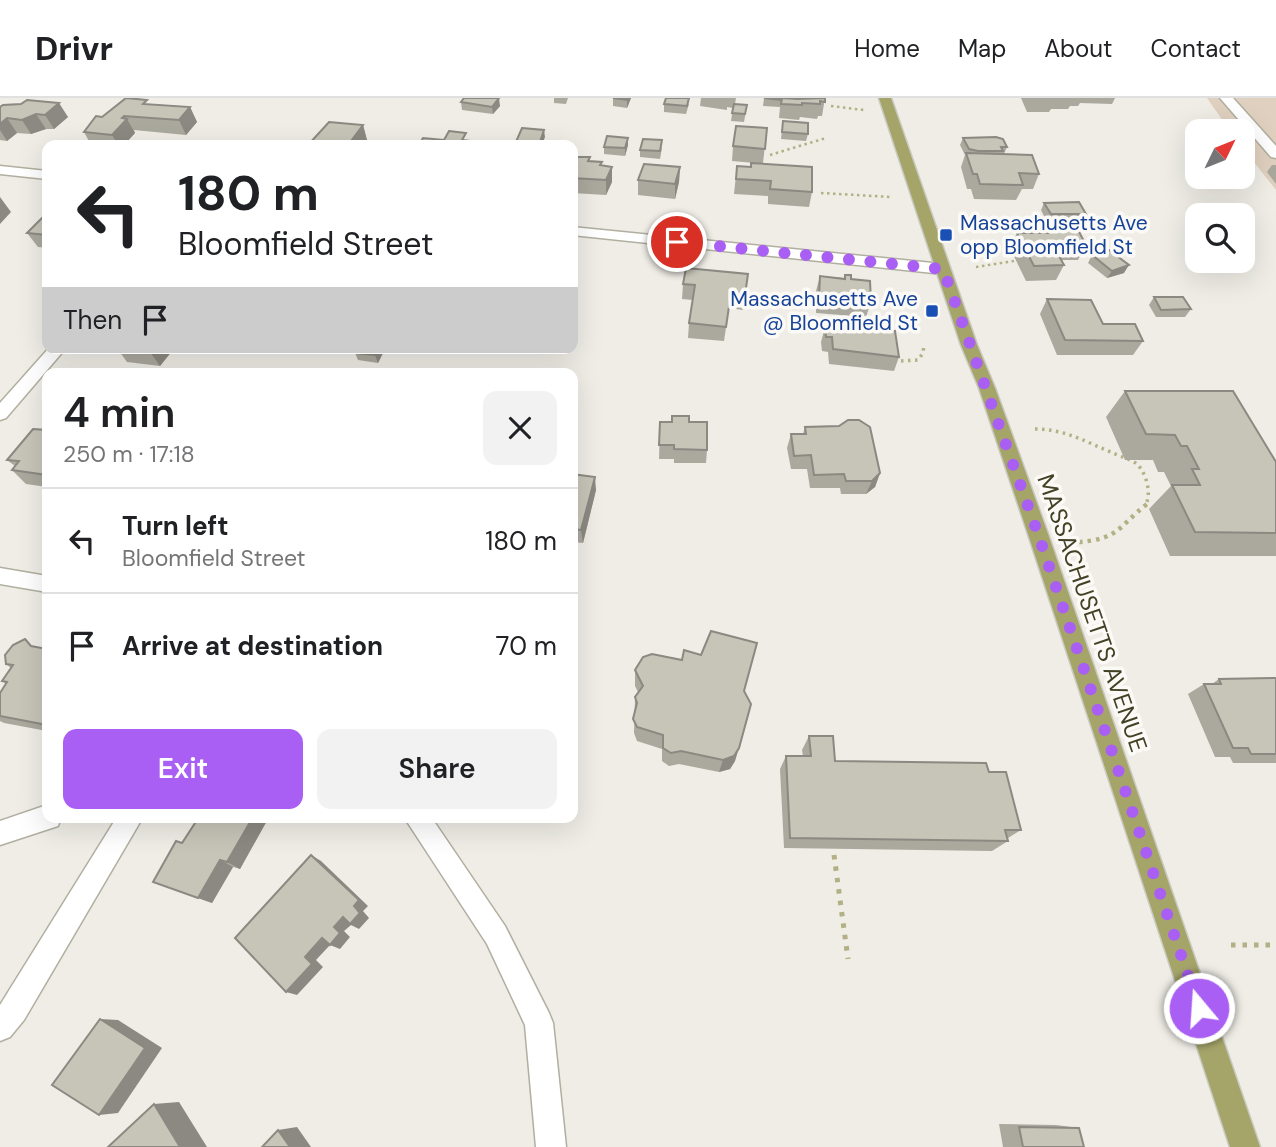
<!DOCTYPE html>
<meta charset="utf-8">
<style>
body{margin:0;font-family:"DM Sans",sans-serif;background:#f2f2f2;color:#202124;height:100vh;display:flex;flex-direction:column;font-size:26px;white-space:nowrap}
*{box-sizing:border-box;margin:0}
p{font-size:23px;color:#757577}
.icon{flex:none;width:38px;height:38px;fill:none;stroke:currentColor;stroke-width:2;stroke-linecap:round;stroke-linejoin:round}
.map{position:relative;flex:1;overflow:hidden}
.drawer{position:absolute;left:42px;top:270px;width:536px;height:455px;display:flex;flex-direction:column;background:#fff;border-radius:14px;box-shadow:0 7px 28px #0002}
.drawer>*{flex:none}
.top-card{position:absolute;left:42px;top:42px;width:536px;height:214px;border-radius:14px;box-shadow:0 7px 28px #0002;background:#fff;color:#202124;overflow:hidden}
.needle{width:46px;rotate:47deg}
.fabs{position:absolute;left:1185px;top:21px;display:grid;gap:14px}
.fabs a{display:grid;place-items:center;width:70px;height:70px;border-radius:14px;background:#fff;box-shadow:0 7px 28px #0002;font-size:35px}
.pin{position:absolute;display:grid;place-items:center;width:60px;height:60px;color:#fff;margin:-30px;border:4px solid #fff;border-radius:50%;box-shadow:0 2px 7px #0007}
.me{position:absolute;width:77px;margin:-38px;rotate:342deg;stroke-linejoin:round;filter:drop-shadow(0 0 5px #0008)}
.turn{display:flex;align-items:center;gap:24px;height:147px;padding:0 21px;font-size:32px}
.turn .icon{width:91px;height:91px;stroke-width:2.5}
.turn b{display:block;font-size:49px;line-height:60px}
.then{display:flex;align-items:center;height:66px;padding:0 21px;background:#0003;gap:14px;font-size:26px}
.round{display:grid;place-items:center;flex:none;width:74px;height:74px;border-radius:14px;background:#f2f2f2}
.summary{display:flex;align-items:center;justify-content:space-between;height:119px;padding:0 21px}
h1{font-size:42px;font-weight:600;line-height:52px}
.primary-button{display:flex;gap:14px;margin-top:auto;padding:14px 21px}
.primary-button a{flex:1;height:80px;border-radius:14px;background:#a95ff4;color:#fff;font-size:28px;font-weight:600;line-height:80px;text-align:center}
.primary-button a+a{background:#f2f2f2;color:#202124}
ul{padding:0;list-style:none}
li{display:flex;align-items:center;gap:21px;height:105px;padding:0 21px;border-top:2px solid #e0e0e0}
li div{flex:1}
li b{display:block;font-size:26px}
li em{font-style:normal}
header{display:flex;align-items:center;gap:42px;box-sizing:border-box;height:98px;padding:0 35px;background:#fff;border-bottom:2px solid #e0e0e0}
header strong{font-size:33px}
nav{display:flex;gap:38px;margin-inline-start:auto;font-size:24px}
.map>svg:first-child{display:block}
</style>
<header>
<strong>Drivr</strong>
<nav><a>Home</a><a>Map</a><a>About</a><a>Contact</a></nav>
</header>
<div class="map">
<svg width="1276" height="1049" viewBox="0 0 1276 1049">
<rect width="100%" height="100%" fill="#efede6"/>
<polygon fill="#e0d0bf" points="1207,0 1276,0 1276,92 1243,50 1242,33 1230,33"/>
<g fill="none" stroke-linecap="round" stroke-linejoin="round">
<defs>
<g id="minor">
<polygon points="1220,0 1233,0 1276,48 1276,60 1271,59"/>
<polygon points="0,68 47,73 47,81 0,76"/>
<polygon points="572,129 943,166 950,171 943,176 572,137"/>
<polygon points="49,250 66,250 6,320 0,322 0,305"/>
<polygon points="0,470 47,478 47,494 0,486"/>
<polygon points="47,707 47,719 61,719 58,728 0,747 0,723"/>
<polygon points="117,719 143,719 24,922 10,939 0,943 0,907"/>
<polygon points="404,719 431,719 505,828 549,915 553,925 566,1049 536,1049 525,927 487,846"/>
</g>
<polygon id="major" points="879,0 891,0 977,247 995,290 1048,436 1260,1049 1230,1049 1028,436 979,290 961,247"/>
</defs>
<use href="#minor" stroke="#b1afa0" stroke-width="3"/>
<use href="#major" stroke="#cacac2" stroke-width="3"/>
<g stroke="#b3b086" stroke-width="2.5" stroke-dasharray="2.5 3.5" stroke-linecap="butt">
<polyline points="831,8 864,12"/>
<polyline points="770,57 826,40"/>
<polyline points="821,95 891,99"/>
<polyline points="976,169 1014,163"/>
</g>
<g stroke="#b3b086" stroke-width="3.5" stroke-dasharray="2.5 4.5" stroke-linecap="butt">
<polyline points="901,263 918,262 923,255 924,246"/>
<path d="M1035,331c30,0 51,13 78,24 8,4 19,6 25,12 9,10 14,30 7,41"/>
</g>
<path stroke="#b3b086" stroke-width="4.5" stroke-dasharray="3.5 5" stroke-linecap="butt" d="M1079,444c40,-3 40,-16 68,-38"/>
<g stroke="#b3b086" stroke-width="5" stroke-dasharray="4.5 7" stroke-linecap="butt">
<polyline points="834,757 848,861"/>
<polyline points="1231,847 1276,847"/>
</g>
<use href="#minor" fill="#fff" fill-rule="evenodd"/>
<use href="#major" fill="#a5a56a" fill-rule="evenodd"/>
</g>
<g fill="#aba99e">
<polygon points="554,0 568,0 566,6 554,5"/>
<polygon points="613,0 631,0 627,10 613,8"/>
<polygon points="701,0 736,0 735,6 747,7 744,24 731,23 733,10 727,9 727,12 700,8"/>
<polygon points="764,0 796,1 825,0 822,18 818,18 817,21 800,19 799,22 779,20 780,9 763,8"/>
<polygon points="1021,0 1115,0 1112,6 1080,5 1078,8 1070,8 1068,11 1051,11 1049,14 1027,14"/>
<polygon points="461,4 500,8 493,16 462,12"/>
<polygon points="149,6 190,9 197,24 186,37 134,32 135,35 124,47 91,47 84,34 102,19"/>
<polygon points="664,6 689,6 686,16 664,14"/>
<polygon points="0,9 68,19 54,31 46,31 31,36 17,35 7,43 0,42"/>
<polygon points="783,23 808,36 806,43 781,41"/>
<polygon points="363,27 367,42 363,47 308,47"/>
<polygon points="767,30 763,65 812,94 809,109 768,106 768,98 734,96 737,68 751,69 755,65 732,63 733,48"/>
<polygon points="628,40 628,47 625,58 604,56 604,49"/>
<polygon points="963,40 1007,49 1004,56 1039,76 1033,91 1022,91 1016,102 974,101 971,91 967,91 961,69 965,57 960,47"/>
<polygon points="662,50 660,61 640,59 640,52"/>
<polygon points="572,59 590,63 602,68 612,69 612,84 606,97 572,95"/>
<polygon points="1272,67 1276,67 1276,86 1267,74"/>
<polygon points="680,69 679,84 675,101 638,97 638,82"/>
<polygon points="1044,105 1086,116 1082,123 1047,124 1041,112"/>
<polygon points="47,115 47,150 38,149 27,135"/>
<polygon points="1046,130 1086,147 1078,162 1061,162 1064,167 1056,182 1026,183 1010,150 1017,135 1043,135"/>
<polygon points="1092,157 1124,175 1107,180 1088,165"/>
<polygon points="748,176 743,212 729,210 724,243 688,240 689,225 693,202 682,201 683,186"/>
<polygon points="845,177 851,181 871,204 866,219 816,215 816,193 820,178 844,180"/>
<polygon points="1154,199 1191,211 1185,219 1156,219 1149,207"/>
<polygon points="1047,201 1103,226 1143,243 1133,257 1057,257 1040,216"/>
<polygon points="825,229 899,259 894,273 829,266 828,254 822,253 821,244"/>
<polygon points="117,250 189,250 186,254 172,253 160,268 127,264"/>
<polygon points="357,250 384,250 384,253 378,265 358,262 355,255"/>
<polygon points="1125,293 1276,364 1276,458 1170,458 1149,411 1171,388 1164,374 1158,374 1153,362 1125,362 1106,319"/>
<polygon points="660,324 689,324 707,352 706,365 674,365 674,361 659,361"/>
<polygon points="805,329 880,375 875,389 866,396 841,396 840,390 810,390 807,371 791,371 787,350 791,336 803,336"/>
<polygon points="47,332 47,389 26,386 12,372 15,368 7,362"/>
<polygon points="572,376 596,392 583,445 572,444"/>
<polygon points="36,549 47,551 47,633 4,625 0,623 0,595 6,586 2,583 11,570 6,566"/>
<polygon points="635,572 744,593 735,663 730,671 719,674 679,666 669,668 662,663 662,651 637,643 634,635 635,599 638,594 635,588"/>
<polygon points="1276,580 1276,665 1233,665 1230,659 1215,659 1188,596 1204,586 1212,586 1219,581"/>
<polygon points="809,638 835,663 989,674 1021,732 1008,740 1008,743 992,753 784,750 780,671 786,658 803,658 802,652"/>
<polygon points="199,719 269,719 240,771 233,769 212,805 153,784 182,745"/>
<polygon points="999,1026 1056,1027 1079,1030 1084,1049 1003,1049"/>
</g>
<g fill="#8b8981">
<polygon points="499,0 500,8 493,16 492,9"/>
<polygon points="628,0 631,0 627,10 627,2"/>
<polygon points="59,5 68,19 54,31 45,17"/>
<polygon points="190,9 197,24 186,37 179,22"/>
<polygon points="36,16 46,31 31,36 22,22"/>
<polygon points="124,18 126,22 127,21 135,35 124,47 118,47 112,37"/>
<polygon points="7,20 17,35 7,43 0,32 0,26"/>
<polygon points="363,27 367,42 363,47 352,47 351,43"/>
<polygon points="544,32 545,39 542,47 539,47"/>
<polygon points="628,40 628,47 625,58 625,50"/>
<polygon points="612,69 612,84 606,97 606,82"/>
<polygon points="680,69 679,84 675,101 675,86"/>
<polygon points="0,99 11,114 0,126"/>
<polygon points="1129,167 1124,175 1107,180 1112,173"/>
<polygon points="153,250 170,250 172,253 160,268 150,254"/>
<polygon points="379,250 384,250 384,253 378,265 375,257"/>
<polygon points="880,375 875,389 866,396 872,383"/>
<polygon points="595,379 596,392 583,445 581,432"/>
<polygon points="739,650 735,663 730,671 719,674 723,662"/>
<polygon points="253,719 269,719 240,771 227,764"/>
<polygon points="311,757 321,763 368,808 363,813 369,820 359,831 351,827 344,833 350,839 340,851 330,847 316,862 323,869 297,897 286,894 305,859 354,808"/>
<polygon points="220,762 233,769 212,805 198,800"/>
<polygon points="100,921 118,922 162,950 118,1015 99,1017"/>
<polygon points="179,1004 207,1049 180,1049 154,1006"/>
<polygon points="297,1029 311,1049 290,1049 278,1032"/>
</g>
<g fill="#c7c4b8" stroke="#8b8981" stroke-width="2">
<polygon points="126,0 147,2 143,6 190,9 179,22 124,18 122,20 127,21 112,37 84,34 96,18 102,19"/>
<polygon points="464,0 499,0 492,9 461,4"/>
<polygon points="613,0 628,0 627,2"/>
<polygon points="666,0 689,0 687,8 664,6"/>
<polygon points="764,0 782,0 781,2"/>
<polygon points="782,0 797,1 825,0 825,4 820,3 820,6 802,5 802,7 781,6"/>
<polygon points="27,2 59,5 45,17 36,16 22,22 7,20 0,26 0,9 3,7 21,6"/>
<polygon points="734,6 747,7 745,16 732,15"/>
<polygon points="783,23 808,25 808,36 782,34"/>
<polygon points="329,24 363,27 351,43 341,43 338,47 308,47"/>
<polygon points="736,28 767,30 765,51 733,48"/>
<polygon points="522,30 544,32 539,47 515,46"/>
<polygon points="449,33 466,35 462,42 479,44 476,47 419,47 423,40 444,42"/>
<polygon points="607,38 628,40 625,50 604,49"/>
<polygon points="996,39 1003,41 1007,49 1001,49 1003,53 978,53 969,51 963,40"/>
<polygon points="643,41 662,42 660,53 640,52"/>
<polygon points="246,45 270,47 244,47"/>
<polygon points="966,55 1032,57 1039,76 1019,75 1023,87 980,86 977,76 973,76"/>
<polygon points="572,59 590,59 588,63 602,64 600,67 612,69 606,82 572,80"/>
<polygon points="751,65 812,69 812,94 770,91 771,83 736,81 737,68 751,69"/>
<polygon points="644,66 680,69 675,86 638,82"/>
<polygon points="1079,104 1086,116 1051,116 1044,105"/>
<polygon points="47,115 47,137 27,135"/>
<polygon points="1046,130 1077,130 1086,147 1053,147 1064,167 1034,168 1017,135 1048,135"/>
<polygon points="1109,152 1129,167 1112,173 1092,157"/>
<polygon points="686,170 748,176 745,197 731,195 726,229 689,225 695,187 683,186"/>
<polygon points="845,177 851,177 851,181 870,183 871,204 819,200 820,178 845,181"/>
<polygon points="1154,199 1183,199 1191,211 1161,212"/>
<polygon points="1047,201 1091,202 1103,226 1135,226 1143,243 1065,242"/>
<polygon points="825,229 895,233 899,259 833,251 832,239 826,239"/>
<polygon points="125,250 153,250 150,254"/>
<polygon points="357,250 379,250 375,257 355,255"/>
<polygon points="1125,293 1233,293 1276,364 1276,435 1195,434 1172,387 1200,387 1192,371 1199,371 1187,348 1181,348 1175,337 1146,336"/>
<polygon points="672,318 689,318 689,324 707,324 707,352 674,351 674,347 659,347 660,324 672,324"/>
<polygon points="848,322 859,322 870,329 880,375 872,383 846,383 844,376 814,377 811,357 794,358 791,336 806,336 805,329 839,328"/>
<polygon points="33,331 47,332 47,377 12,372 19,363 7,362"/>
<polygon points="572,376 595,379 581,432 572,431"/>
<polygon points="711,533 757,545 744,593 751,606 739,650 734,658 723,662 681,653 671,655 663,650 663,637 637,629 633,621 637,605 635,599 643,588 635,572 643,559 652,556 682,562 684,552 701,557"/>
<polygon points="25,541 31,548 47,551 47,627 0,618 0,595 7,584 2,583 13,567 6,566 5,557 13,547"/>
<polygon points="1276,580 1276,656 1251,656 1248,650 1233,650 1204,586 1221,586 1219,581"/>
<polygon points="809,638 833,638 835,663 986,665 989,674 1006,674 1021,732 1005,732 1008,743 790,740 786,658 811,658"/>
<polygon points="199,719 253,719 227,764 220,762 198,800 153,784 176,743 182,745"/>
<polygon points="311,757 359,802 354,808 360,815 350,826 343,819 334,829 340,835 330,847 322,840 305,859 312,866 286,894 235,840"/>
<polygon points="100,921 145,950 99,1017 52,987"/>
<polygon points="154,1006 180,1049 108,1049"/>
<polygon points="1019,1029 1079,1030 1084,1049 1023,1049"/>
<polygon points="278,1032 290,1049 262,1049"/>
</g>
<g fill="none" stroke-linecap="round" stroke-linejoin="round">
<polyline stroke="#a95ff4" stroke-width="12" stroke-dasharray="0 21.6" points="677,144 943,171 1038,436 1199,910"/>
</g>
<g fill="#1a4fb4" stroke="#fbfaf7" stroke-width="2.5">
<rect x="939" y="130" width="14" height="14" rx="3.5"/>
<rect x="925" y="206" width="14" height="14" rx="3.5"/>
</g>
<g text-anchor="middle" stroke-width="7" stroke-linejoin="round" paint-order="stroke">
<g font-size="21" fill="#164399" stroke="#fbfaf7" text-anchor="start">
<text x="960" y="132">Massachusetts Ave<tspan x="960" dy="24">opp Bloomfield St</tspan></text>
<text x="918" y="208" text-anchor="end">Massachusetts Ave<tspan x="918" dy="24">@ Bloomfield St</tspan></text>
</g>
<g font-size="24" fill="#424124" stroke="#fbfaf7">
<text transform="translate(1092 515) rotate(71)" y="8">MASSACHUSETTS AVENUE</text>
</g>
</g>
</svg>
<div class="fabs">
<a><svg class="needle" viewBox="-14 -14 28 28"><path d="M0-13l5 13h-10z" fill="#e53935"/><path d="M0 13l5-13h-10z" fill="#757577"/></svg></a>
<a><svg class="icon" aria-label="search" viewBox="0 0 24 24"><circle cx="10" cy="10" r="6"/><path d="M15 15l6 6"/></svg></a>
</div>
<div class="pin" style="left:677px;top:144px;background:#d93025"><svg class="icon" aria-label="arrive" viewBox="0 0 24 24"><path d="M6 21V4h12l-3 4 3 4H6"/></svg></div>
<svg class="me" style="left:1199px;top:910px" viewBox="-20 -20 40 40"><circle r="17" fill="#a95ff4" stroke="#fff" stroke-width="3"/><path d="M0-11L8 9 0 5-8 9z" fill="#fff"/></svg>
<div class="top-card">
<div class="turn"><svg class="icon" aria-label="left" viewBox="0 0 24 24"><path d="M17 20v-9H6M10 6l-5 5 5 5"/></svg><div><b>180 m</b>Bloomfield Street</div></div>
<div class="then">Then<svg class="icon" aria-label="arrive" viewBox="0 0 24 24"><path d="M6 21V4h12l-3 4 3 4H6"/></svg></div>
</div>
<section class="drawer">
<div class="summary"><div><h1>4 min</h1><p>250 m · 17:18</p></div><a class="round"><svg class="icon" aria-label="close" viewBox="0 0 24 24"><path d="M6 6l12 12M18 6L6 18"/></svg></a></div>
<ul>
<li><svg class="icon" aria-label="left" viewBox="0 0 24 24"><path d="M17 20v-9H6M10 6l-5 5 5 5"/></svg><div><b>Turn left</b><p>Bloomfield Street</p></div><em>180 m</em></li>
<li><svg class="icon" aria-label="arrive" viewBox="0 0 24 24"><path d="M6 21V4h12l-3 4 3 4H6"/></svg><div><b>Arrive at destination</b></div><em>70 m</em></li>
</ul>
<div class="primary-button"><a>Exit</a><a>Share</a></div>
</section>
</div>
